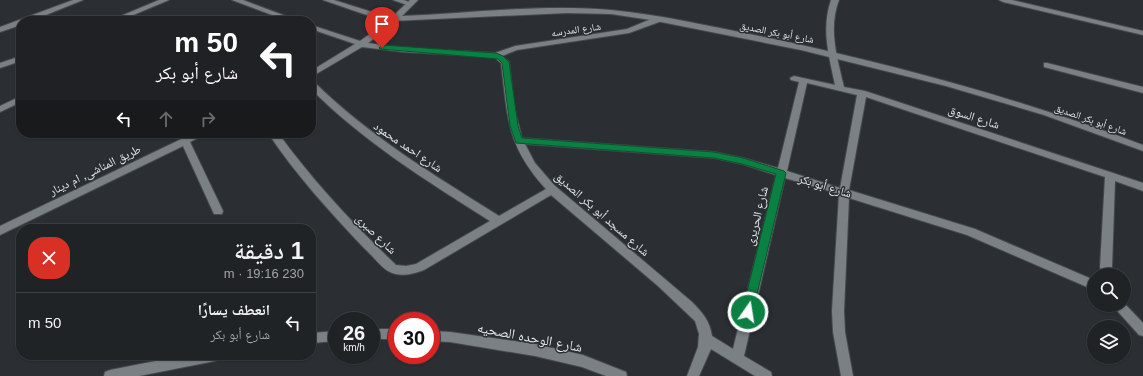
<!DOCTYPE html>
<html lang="ar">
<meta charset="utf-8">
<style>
body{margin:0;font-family:Helvetica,"Noto Naskh Arabic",sans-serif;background:#2d2f32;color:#f1f3f6;direction:rtl;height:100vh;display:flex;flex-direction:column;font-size:15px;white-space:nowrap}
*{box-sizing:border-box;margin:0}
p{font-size:13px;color:#a2a4a7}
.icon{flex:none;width:22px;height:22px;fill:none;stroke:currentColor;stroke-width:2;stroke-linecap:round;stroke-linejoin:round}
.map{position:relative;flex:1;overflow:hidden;direction:ltr}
.drawer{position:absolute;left:16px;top:224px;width:300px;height:136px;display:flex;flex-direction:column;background:#202326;border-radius:16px;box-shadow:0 1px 3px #0004,0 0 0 1px #3d4043;direction:rtl}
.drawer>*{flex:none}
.top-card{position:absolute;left:16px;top:16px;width:300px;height:122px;border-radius:16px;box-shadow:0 1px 3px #0004,0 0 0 1px #3d4043;direction:rtl;background:#202124;color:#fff;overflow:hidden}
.controls{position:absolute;left:1087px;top:268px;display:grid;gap:8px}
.controls a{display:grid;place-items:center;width:44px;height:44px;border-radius:50%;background:#202326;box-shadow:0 1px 3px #0004,0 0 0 1px #3d4043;font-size:20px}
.speed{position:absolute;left:328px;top:312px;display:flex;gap:8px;font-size:20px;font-weight:700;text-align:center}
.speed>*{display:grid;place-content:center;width:52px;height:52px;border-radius:50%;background:#202326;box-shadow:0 1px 3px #0004,0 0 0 1px #3d4043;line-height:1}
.speed small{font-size:10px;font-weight:400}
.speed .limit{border:6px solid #d22;background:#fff;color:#111}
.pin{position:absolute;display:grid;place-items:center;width:34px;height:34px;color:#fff;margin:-41px -17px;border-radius:50% 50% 50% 0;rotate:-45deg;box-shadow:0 0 4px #0007}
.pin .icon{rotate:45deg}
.me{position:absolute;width:44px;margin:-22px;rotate:13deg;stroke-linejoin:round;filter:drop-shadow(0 0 3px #0008)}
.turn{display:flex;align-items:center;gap:14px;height:84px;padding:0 12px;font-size:18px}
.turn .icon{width:52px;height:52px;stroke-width:2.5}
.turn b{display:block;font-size:28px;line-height:34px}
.lanes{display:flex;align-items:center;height:38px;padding:0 12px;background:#0003;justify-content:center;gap:20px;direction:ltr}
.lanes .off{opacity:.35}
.round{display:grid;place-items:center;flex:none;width:42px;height:42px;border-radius:16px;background:#2d2f32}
.headline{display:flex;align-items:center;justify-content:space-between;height:68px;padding:0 12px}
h1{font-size:24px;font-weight:600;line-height:30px}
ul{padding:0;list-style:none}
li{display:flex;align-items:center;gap:12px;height:60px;padding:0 12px;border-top:1px solid #3d4043}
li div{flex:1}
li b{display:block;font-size:15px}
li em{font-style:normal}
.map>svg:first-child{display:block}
</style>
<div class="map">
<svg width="1143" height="376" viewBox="0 0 1143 376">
<rect width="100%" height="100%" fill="#2b2f33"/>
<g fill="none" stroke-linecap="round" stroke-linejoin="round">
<defs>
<g id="street">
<polygon points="73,0 83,0 31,21 21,21 21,25 0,32 0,27"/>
<polygon points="159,0 169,0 119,21 109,21"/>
<polygon points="232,0 243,0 299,21 288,21"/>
<path d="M323,0h11l57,18 7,-1v4l-30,22 36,5 91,5 20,-7 112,-17 29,-12h6v4l-33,12 -112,17 -15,6 7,6 6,49 7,27 192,14 29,6 35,10 21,-86 -8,-2 -1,-2 4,-2 41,9c-6,-29 -14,-56 -4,-85h8c-11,29 -2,57 5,87l21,4 248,82 30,10v8l-28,-10 -3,86 2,8h-12l-2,-8 5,-90 -239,-80 -17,93 126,39 119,51v10l-127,-55 -118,-37 -5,113 1,21 8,44h-12l-8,-44 -1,-21 7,-117 -54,-16 -41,178 27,16 1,4h-17l-44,-27 -12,27h-12l11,-29 1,-13 -4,-13 -37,-35 -107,-91 -127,75c-11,4 -24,8 -36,1 -8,-5 -16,-16 -24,-23 -34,-36 -68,-73 -96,-115h10c35,48 75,91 118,132l10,1 10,-2 74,-43c-63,-40 -126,-79 -179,-132v-8l3,1c55,54 120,93 185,134l47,-27c-40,-44 -38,-71 -45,-126l-7,-6 -90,-5 -42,-5 -51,30v-6l44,-27 -44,-15v-4l49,16 27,-19zM807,83l50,12 -17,93 -53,-17zM525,144l189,14 28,6 34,11 -43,174 -21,-13c-2,-15 -10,-24 -20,-34l-138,-117 -19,-22z"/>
<polygon points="393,0 404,0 414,4 410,6"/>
<polygon points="999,0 1012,0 1143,31 1143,35 1003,2"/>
<polygon points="21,56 21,61 0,68 0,63"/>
<polygon points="1044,63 1047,63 1143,87 1143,93 1044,67"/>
<polygon points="21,96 21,102 0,112 0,106"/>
<polygon points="194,133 207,133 190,142 223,211 222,214 214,214 183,146 0,235 0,226"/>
<polygon points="1124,303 1143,323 1143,336 1139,335 1112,305 1124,305"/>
<rect x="371" y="329" width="26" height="10"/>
<polygon points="337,331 337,341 311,343 311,333"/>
<polygon points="431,331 450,332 535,344 583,355 626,372 627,376 606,376 582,367 535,356 450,342 431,341"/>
<polygon points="186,355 221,355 219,359 215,361 139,376 104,376 105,372 110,370"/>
</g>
<path id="secondary" d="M410,0h8l-16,16c69,-3 140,-12 209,-6 53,5 106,18 158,28 127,27 252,61 374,107v6l-99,-36 -98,-29 -145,-36 -150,-30 -40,-6 -44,-1 -175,8v-4z"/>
</defs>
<use href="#street" stroke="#464a4d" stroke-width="2"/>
<use href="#secondary" stroke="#464a4d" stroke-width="2"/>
<use href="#street" fill="#7a8084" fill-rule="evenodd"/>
<use href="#secondary" fill="#7a8084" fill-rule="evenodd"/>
</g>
<polygon fill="#0b8043" stroke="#07532c" points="382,45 496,53 503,56 509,62 518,126 522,138 714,152 743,158 784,171 786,173 752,315 748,316 744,315 742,312 776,174 742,164 714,158 516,143 510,126 502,63 498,59 380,49 379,48"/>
<g text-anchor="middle" stroke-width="3" stroke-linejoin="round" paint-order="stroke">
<g font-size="10" fill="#e7eaec" stroke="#2b2f33">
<text transform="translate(576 29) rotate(-8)" y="4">شارع المدرسه</text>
<text transform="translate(777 32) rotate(11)" y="4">شارع أبو بكر الصديق</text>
<text transform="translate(1091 119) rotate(19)" y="4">شارع أبو بكر الصديق</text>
</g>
<g font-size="12" fill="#e7eaec" stroke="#2b2f33">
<text transform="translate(974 117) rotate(18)" y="4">شارع السوق</text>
<text transform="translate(408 147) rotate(34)" y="4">شارع احمد محمود</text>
<text transform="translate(95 170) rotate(-26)" y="4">طريق المناشى, ام دينار</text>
<text transform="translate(825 186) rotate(17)" y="4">شارع أبو بكر</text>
<text transform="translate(602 214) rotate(41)" y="4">شارع مسجد أبو بكر الصديق</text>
<text transform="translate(757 216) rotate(-76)" y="4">شارع الحريرى</text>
<text transform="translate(376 234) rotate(44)" y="4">شارع صبرى</text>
</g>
<g font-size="14" fill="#e7eaec" stroke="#2b2f33">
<text transform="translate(530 337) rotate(11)" y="5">شارع الوحده الصحيه</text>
</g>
</g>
</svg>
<div class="controls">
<a><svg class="icon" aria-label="search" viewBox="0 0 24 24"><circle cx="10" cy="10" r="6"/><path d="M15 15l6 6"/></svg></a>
<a><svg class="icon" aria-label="layers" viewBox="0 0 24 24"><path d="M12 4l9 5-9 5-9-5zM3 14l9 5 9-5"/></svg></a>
</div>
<div class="speed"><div>26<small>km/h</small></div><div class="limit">30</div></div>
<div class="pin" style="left:382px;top:48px;background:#d93025"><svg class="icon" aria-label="arrive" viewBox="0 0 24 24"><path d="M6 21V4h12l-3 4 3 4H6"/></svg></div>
<svg class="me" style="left:748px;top:312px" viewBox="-20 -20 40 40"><circle r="17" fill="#0b8043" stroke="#fff" stroke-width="3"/><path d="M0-11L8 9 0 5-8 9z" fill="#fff"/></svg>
<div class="top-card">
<div class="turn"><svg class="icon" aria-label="left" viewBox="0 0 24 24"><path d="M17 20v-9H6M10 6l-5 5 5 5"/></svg><div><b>50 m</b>شارع أبو بكر</div></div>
<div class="lanes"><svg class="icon" aria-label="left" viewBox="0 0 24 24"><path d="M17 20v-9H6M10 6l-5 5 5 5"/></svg><svg class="icon off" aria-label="ahead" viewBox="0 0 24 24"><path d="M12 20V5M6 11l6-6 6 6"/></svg><svg class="icon off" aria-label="right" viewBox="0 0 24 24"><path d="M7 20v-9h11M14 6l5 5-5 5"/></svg></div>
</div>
<section class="drawer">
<div class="headline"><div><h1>1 دقيقة</h1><p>230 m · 19:16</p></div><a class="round" style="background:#d93025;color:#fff"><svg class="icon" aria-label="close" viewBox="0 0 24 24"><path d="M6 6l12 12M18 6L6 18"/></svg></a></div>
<ul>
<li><svg class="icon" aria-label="left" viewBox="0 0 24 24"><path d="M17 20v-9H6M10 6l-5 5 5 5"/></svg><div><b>انعطف يسارًا</b><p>شارع أبو بكر</p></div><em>50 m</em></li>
</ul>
</section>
</div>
